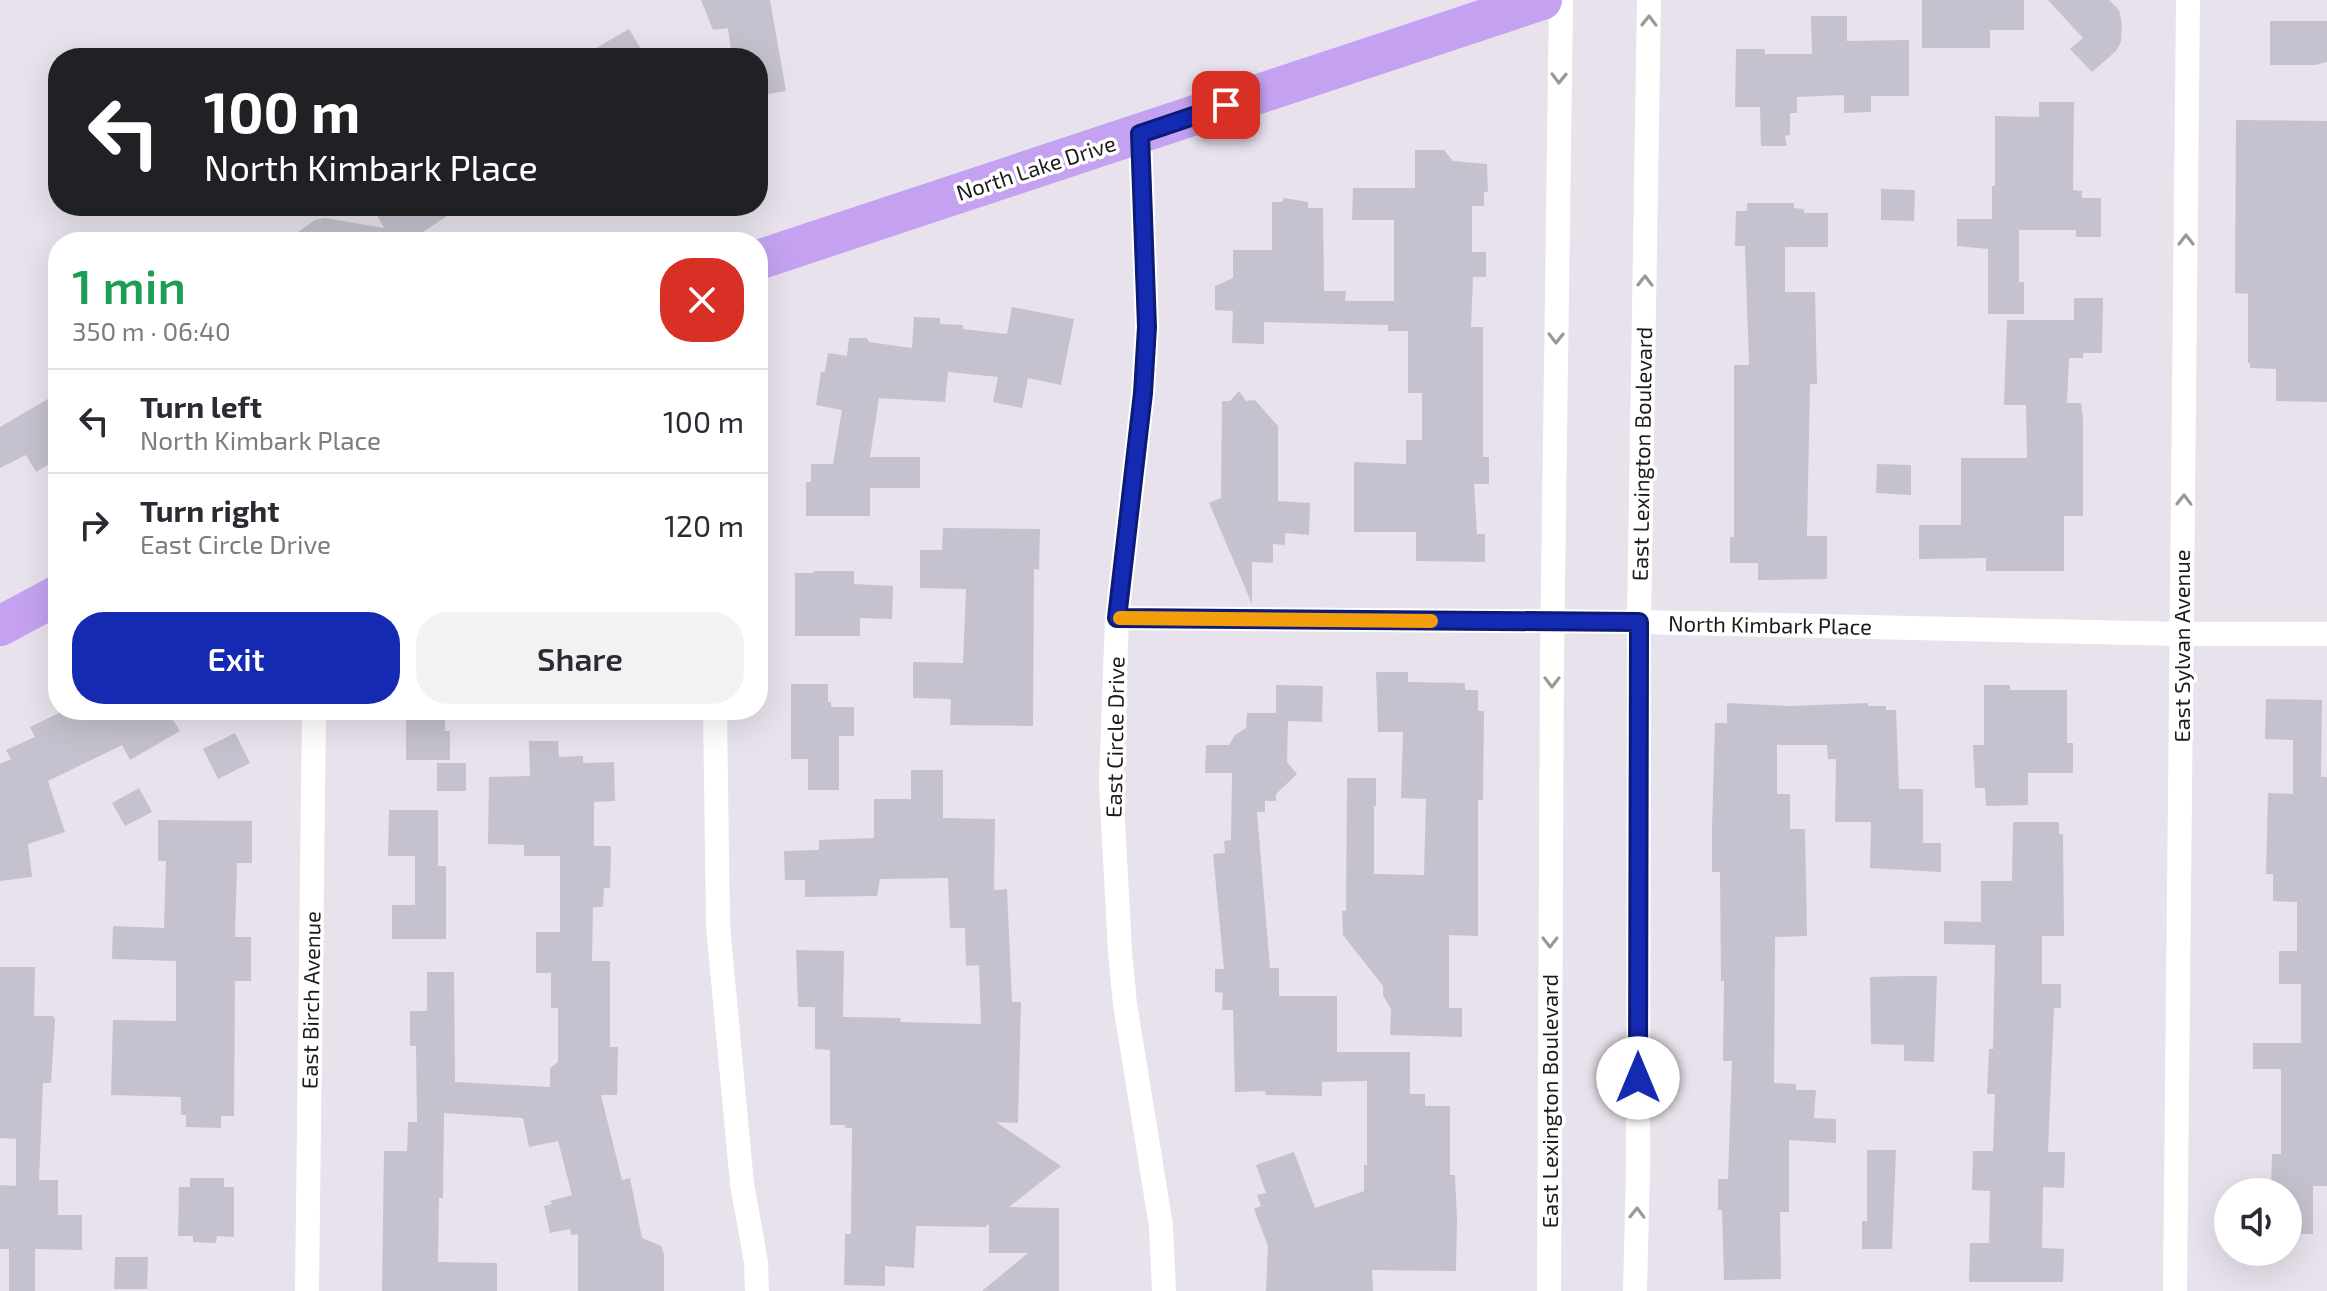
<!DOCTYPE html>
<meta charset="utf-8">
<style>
body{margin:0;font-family:"Exo 2",sans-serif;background:#f2f2f3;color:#2b2b33;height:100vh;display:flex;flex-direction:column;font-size:30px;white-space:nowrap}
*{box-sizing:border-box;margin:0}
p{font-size:26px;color:#7c7c81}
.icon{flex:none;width:44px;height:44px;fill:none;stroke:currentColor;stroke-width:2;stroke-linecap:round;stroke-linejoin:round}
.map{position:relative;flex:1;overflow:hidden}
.details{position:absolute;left:48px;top:232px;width:720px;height:488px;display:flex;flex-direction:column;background:#fff;border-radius:32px;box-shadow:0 8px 32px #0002}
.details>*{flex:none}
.hud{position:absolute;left:48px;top:48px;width:720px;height:168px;border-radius:32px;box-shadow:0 8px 32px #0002;background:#202124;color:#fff;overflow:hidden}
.tools{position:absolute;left:2214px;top:1178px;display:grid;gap:16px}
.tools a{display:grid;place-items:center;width:88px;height:88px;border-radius:50%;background:#fff;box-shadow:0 8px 32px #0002;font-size:40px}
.pin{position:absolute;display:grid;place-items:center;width:68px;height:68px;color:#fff;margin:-34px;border-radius:16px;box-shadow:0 4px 12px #0006}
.me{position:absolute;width:88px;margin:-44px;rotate:0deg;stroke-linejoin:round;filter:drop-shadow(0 0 6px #0008)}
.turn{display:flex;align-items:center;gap:28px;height:168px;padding:0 24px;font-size:36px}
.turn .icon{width:104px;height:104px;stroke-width:2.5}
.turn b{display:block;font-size:56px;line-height:68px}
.round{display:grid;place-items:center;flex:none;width:84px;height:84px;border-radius:32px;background:#f2f2f3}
.headline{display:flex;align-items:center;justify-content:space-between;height:136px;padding:0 24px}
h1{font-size:48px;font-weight:600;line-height:60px;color:#1e9e55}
.action{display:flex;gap:16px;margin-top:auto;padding:16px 24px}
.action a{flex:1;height:92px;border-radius:32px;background:#142ab3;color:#fff;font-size:32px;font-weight:600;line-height:92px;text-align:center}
.action a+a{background:#f2f2f3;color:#2b2b33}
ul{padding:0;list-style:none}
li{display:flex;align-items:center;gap:24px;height:104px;padding:0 24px;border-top:2px solid #e1e1e2}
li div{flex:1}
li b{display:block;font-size:30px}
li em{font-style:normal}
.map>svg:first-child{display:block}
</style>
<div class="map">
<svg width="2327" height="1291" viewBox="0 0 2327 1291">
<rect width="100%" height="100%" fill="#e8e2ec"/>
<g fill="#c5c1ce">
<polygon points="701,0 770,0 786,91 758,96 758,58 732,58 728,28 713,30"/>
<polygon points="1922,0 2024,0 2024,30 1990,30 1990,48 1922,48"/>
<polygon points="2048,0 2109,0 2119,10 2122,24 2121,42 2116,51 2092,72 2070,49 2083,38"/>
<polygon points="1811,16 1847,16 1847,41 1909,40 1909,96 1871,96 1871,112 1844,113 1844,95 1797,97 1797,113 1790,113 1790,135 1785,136 1787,146 1761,146 1760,107 1735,107 1736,49 1765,49 1765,54 1812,54"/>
<polygon points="2270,21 2327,21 2327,62 2315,65 2270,65"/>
<polygon points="629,29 646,58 579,58"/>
<polygon points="2039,102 2074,102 2073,190 2082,191 2082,198 2101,198 2101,237 2076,237 2076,230 2019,230 2019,282 2024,282 2024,314 1988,314 1988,249 1957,246 1957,219 1992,219 1992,186 1995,186 1995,116 2039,117"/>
<polygon points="2236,120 2327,121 2327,402 2276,401 2276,369 2250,368 2250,363 2248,363 2248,294 2235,293"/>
<polygon points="1415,150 1444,150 1453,161 1487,164 1488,192 1484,192 1484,206 1472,206 1472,252 1486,252 1486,277 1473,277 1471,327 1483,327 1483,457 1489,457 1489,484 1474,484 1477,534 1485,534 1485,562 1416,561 1416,532 1354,532 1354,462 1406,464 1406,440 1422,440 1422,393 1408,393 1408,331 1388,331 1388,325 1264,322 1264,344 1232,343 1233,311 1215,310 1215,286 1233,278 1233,250 1272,250 1272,202 1282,202 1284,198 1308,202 1308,208 1323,208 1324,291 1346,291 1345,301 1394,301 1394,220 1352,220 1353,188 1415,188"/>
<polygon points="1881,189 1915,190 1914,221 1881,220"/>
<polygon points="1747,203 1794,203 1794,208 1804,209 1804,213 1828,213 1828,247 1785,247 1785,292 1815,292 1817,384 1810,384 1807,536 1827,536 1827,579 1758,580 1758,563 1730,563 1730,537 1734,537 1734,365 1749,365 1745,246 1735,246 1736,211 1747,211"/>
<polygon points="372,206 462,206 420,234 424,242 393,242 389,236 389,242 284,242 315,220 325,218 384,228"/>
<polygon points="2074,298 2103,298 2102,353 2083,353 2083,358 2069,358 2067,403 2081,403 2083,418 2083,516 2064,516 2064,571 1986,571 1986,558 1919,559 1919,525 1961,525 1961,458 2027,458 2026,405 2004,405 2007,320 2074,320"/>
<polygon points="1012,307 1074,319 1061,385 1028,378 1022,408 993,402 998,377 948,372 945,402 879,398 870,457 920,457 920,488 870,488 870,516 806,516 806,482 811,482 811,464 833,464 842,410 816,405 821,372 825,372 828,353 847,356 849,338 867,338 869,342 912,348 914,317 940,318 940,324 963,325 963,329 1007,334"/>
<polygon points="1239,391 1246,401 1255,400 1278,426 1278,501 1310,503 1309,535 1285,533 1285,545 1273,544 1273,563 1252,562 1252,604 1209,503 1221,498 1222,401 1230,401"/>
<polygon points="58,393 58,459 36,472 26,455 0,468 0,427"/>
<polygon points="1877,464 1911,465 1911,495 1876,493"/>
<polygon points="943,528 1040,529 1039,570 1034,569 1033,726 950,725 951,699 913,698 913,662 963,663 966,589 920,588 920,550 942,550"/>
<polygon points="814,571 854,571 854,584 893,586 892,619 860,618 860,636 795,636 795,573 814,573"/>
<polygon points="1376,672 1408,672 1408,682 1465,683 1465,690 1478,690 1478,711 1484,711 1483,800 1478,800 1478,936 1449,935 1449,1008 1462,1008 1462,1037 1390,1035 1391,1009 1383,995 1383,986 1343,935 1342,911 1346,911 1347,778 1376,778 1376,806 1374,806 1374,874 1424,875 1426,799 1401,798 1403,732 1378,732"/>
<polygon points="791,684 828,684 828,702 831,702 831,707 854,707 854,736 839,736 839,790 808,790 808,759 791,759"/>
<polygon points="1276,685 1323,686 1322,722 1288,721 1287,762 1297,774 1276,794 1276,801 1265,801 1265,812 1257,812 1270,968 1279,968 1279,996 1337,996 1337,1052 1410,1052 1410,1094 1425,1094 1425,1106 1450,1106 1450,1175 1455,1175 1457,1220 1456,1271 1372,1270 1373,1291 1266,1291 1268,1246 1254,1209 1261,1206 1257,1195 1266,1193 1256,1165 1294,1152 1315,1208 1364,1191 1364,1165 1367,1165 1367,1081 1322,1082 1322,1096 1266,1095 1265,1091 1235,1092 1233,1010 1222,1010 1223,993 1215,992 1215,969 1224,969 1213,854 1225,853 1224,841 1231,840 1232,773 1205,773 1206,745 1229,745 1235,735 1246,728 1247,713 1276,713"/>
<polygon points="1984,685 2010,685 2010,690 2067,690 2067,743 2073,743 2073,773 2028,773 2028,805 1986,806 1985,788 1975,788 1973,745 1984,745"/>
<polygon points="2266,699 2322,700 2321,777 2327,777 2327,1186 2313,1186 2313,1234 2288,1234 2288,1192 2271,1192 2272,1154 2281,1154 2281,1069 2253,1069 2253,1043 2301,1043 2301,984 2279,984 2279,951 2297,951 2297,902 2273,901 2273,874 2266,874 2268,793 2293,794 2293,740 2265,739"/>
<polygon points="1727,703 1790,706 1868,703 1868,706 1886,706 1886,710 1896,710 1899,789 1923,789 1923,843 1941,843 1941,872 1870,868 1871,822 1835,822 1836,759 1828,759 1827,745 1777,745 1777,794 1790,794 1790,829 1805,829 1807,936 1775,937 1774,1083 1796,1084 1796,1090 1816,1090 1814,1118 1836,1119 1836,1143 1789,1140 1789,1212 1780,1212 1781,1279 1724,1280 1722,1210 1718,1210 1718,1179 1728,1179 1732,1061 1723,1061 1724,981 1721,981 1720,872 1712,872 1712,828 1715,723 1727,723"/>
<polygon points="65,710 167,710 180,731 130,760 122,745 48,781 65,832 28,844 32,877 0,881 0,764 11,759 6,750 35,737 30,727"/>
<polygon points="406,710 445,710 445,731 450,731 450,760 406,760"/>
<polygon points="235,733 250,763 218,779 203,749"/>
<polygon points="529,741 558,741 559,757 583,756 583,763 614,762 615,801 594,802 594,846 611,846 610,888 604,888 603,907 593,907 592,961 610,961 610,1047 618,1047 617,1095 601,1095 622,1180 630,1178 642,1238 661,1246 664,1254 664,1291 578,1291 578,1234 571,1235 570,1229 550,1233 544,1206 552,1204 550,1201 572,1195 558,1141 529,1147 523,1118 444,1113 443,1198 439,1198 438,1262 497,1263 497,1291 382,1291 384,1151 407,1151 408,1122 417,1122 416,1046 410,1046 410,1011 427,1011 427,972 454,972 455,1082 550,1087 550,1068 558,1062 558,1008 551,1008 551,973 536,973 536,932 560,932 560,856 524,856 524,845 488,844 489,777 530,776"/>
<rect x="437" y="763" width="29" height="28"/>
<polygon points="911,770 943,770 943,818 995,819 994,890 1007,889 1012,1002 1021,1002 1018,1123 996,1122 1061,1166 1009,1207 1059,1208 1059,1291 982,1291 1028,1253 989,1253 989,1224 985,1227 916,1226 914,1268 885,1266 885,1286 844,1285 845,1234 851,1234 852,1128 845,1128 845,1125 830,1125 830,1050 815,1049 815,1007 798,1007 796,950 844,951 843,1017 901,1018 900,1022 981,1024 979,965 966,966 965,928 950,928 948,878 880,879 877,896 805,897 805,880 785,880 784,851 819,850 819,840 874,838 874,799 911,799"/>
<polygon points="139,788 152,812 125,826 112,803"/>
<polygon points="389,810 438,810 438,866 446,866 446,939 392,939 392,905 415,905 415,856 388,856"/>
<polygon points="158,820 252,821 252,863 237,863 235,937 251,937 251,981 235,981 234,1116 221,1116 221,1128 186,1127 186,1115 181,1115 181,1097 111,1095 113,1020 176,1021 176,961 112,959 113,926 164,928 166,861 158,861"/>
<polygon points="2013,822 2059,822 2059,834 2063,834 2064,936 2042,936 2042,984 2061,984 2061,1008 2054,1008 2048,1152 2065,1152 2064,1188 2043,1187 2042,1248 2064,1249 2063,1282 1969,1282 1970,1243 1989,1243 1990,1191 1972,1190 1973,1151 1993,1151 1995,1094 1987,1094 1989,1049 1993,1049 1995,945 1944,944 1944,921 1981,922 1981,881 2012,881"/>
<polygon points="0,967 35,967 34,1016 53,1016 55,1020 51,1083 43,1083 39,1180 58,1180 58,1215 82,1215 82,1250 35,1249 35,1291 9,1291 9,1249 0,1249 0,1185 16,1186 16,1139 0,1138"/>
<polygon points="1906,976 1937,976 1934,1062 1904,1061 1904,1045 1871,1044 1870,977"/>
<polygon points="1867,1150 1896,1150 1892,1249 1862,1249 1862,1221 1867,1221"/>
<polygon points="190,1178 224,1178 224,1187 234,1187 234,1237 217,1236 216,1243 193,1242 193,1236 178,1236 179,1187 190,1187"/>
<polygon points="115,1257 148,1257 147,1289 114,1289"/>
</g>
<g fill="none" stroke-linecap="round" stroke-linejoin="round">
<g stroke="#fff" stroke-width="24">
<polyline points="1140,134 1147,327 1143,393 1117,618 1111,783 1120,952 1125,1004 1161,1226 1164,1291"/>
<polyline points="1117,618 1639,622 2183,634 2327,634"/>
<polyline points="715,710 718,926 742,1184 756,1262 757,1291"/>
<polyline points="307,1291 314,710"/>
<polyline points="1549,1291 1552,659 1561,0"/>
<polyline points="1635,1291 1638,1169 1639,622 1649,0"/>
<polyline points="2175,1291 2188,0"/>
</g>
<g stroke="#c4a2f1" stroke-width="40">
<polyline points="758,260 1542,0"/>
<polyline points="0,626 58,595"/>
</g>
</g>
<defs><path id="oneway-chevron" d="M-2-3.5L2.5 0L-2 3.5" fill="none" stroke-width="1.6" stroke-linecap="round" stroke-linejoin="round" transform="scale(2)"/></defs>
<g stroke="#999">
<use href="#oneway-chevron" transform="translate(1649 21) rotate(-89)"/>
<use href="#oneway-chevron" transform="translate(1559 78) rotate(91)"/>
<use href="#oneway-chevron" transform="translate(2186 240) rotate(-90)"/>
<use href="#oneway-chevron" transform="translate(1645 281) rotate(-89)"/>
<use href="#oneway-chevron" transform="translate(1556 338) rotate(91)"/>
<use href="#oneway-chevron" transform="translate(2184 500) rotate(-89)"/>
<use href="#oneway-chevron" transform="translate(1552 682) rotate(90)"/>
<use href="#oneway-chevron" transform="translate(1550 942) rotate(90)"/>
<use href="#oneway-chevron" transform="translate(1637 1213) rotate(-89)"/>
</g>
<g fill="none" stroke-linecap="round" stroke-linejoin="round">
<defs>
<polyline id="route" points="1226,105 1140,134 1147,327 1143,393 1117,618 1639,622 1638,1078"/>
</defs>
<use href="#route" stroke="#0d1b74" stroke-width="20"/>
<use href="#route" stroke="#142ab3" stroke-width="14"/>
<polyline stroke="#f59e0b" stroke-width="14" points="1120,618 1431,621"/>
</g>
<g text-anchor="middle" stroke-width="7" stroke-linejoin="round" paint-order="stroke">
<g font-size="22" fill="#1c1c1c" stroke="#fff">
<text transform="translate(1036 168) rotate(-18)" y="8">North Lake Drive</text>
<text transform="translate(1642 454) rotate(-89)" y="8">East Lexington Boulevard</text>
<text transform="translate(1770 625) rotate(1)" y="8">North Kimbark Place</text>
<text transform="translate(2182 646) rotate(-90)" y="8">East Sylvan Avenue</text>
<text transform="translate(1115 737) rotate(-89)" y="8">East Circle Drive</text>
<text transform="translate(311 1000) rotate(-89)" y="8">East Birch Avenue</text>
<text transform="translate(1550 1101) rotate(-90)" y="8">East Lexington Boulevard</text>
</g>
</g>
</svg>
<div class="tools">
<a><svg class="icon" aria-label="sound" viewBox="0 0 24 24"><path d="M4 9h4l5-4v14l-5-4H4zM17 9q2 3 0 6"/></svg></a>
</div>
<div class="pin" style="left:1226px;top:105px;background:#d93025"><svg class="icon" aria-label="arrive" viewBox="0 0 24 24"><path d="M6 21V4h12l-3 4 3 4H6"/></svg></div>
<svg class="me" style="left:1638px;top:1078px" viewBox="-20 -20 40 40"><circle r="19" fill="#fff"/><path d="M0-13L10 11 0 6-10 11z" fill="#142ab3"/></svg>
<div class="hud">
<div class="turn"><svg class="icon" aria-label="left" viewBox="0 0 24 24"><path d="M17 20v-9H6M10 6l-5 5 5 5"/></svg><div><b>100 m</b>North Kimbark Place</div></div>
</div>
<section class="details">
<div class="headline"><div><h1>1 min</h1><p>350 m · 06:40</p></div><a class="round" style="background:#d93025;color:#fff"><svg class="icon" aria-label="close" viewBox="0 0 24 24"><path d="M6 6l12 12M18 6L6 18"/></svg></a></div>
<ul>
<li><svg class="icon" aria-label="left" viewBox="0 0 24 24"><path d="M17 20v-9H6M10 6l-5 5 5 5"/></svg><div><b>Turn left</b><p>North Kimbark Place</p></div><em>100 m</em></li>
<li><svg class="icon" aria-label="right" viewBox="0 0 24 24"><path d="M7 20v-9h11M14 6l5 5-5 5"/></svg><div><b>Turn right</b><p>East Circle Drive</p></div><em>120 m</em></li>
</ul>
<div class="action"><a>Exit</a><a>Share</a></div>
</section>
</div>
